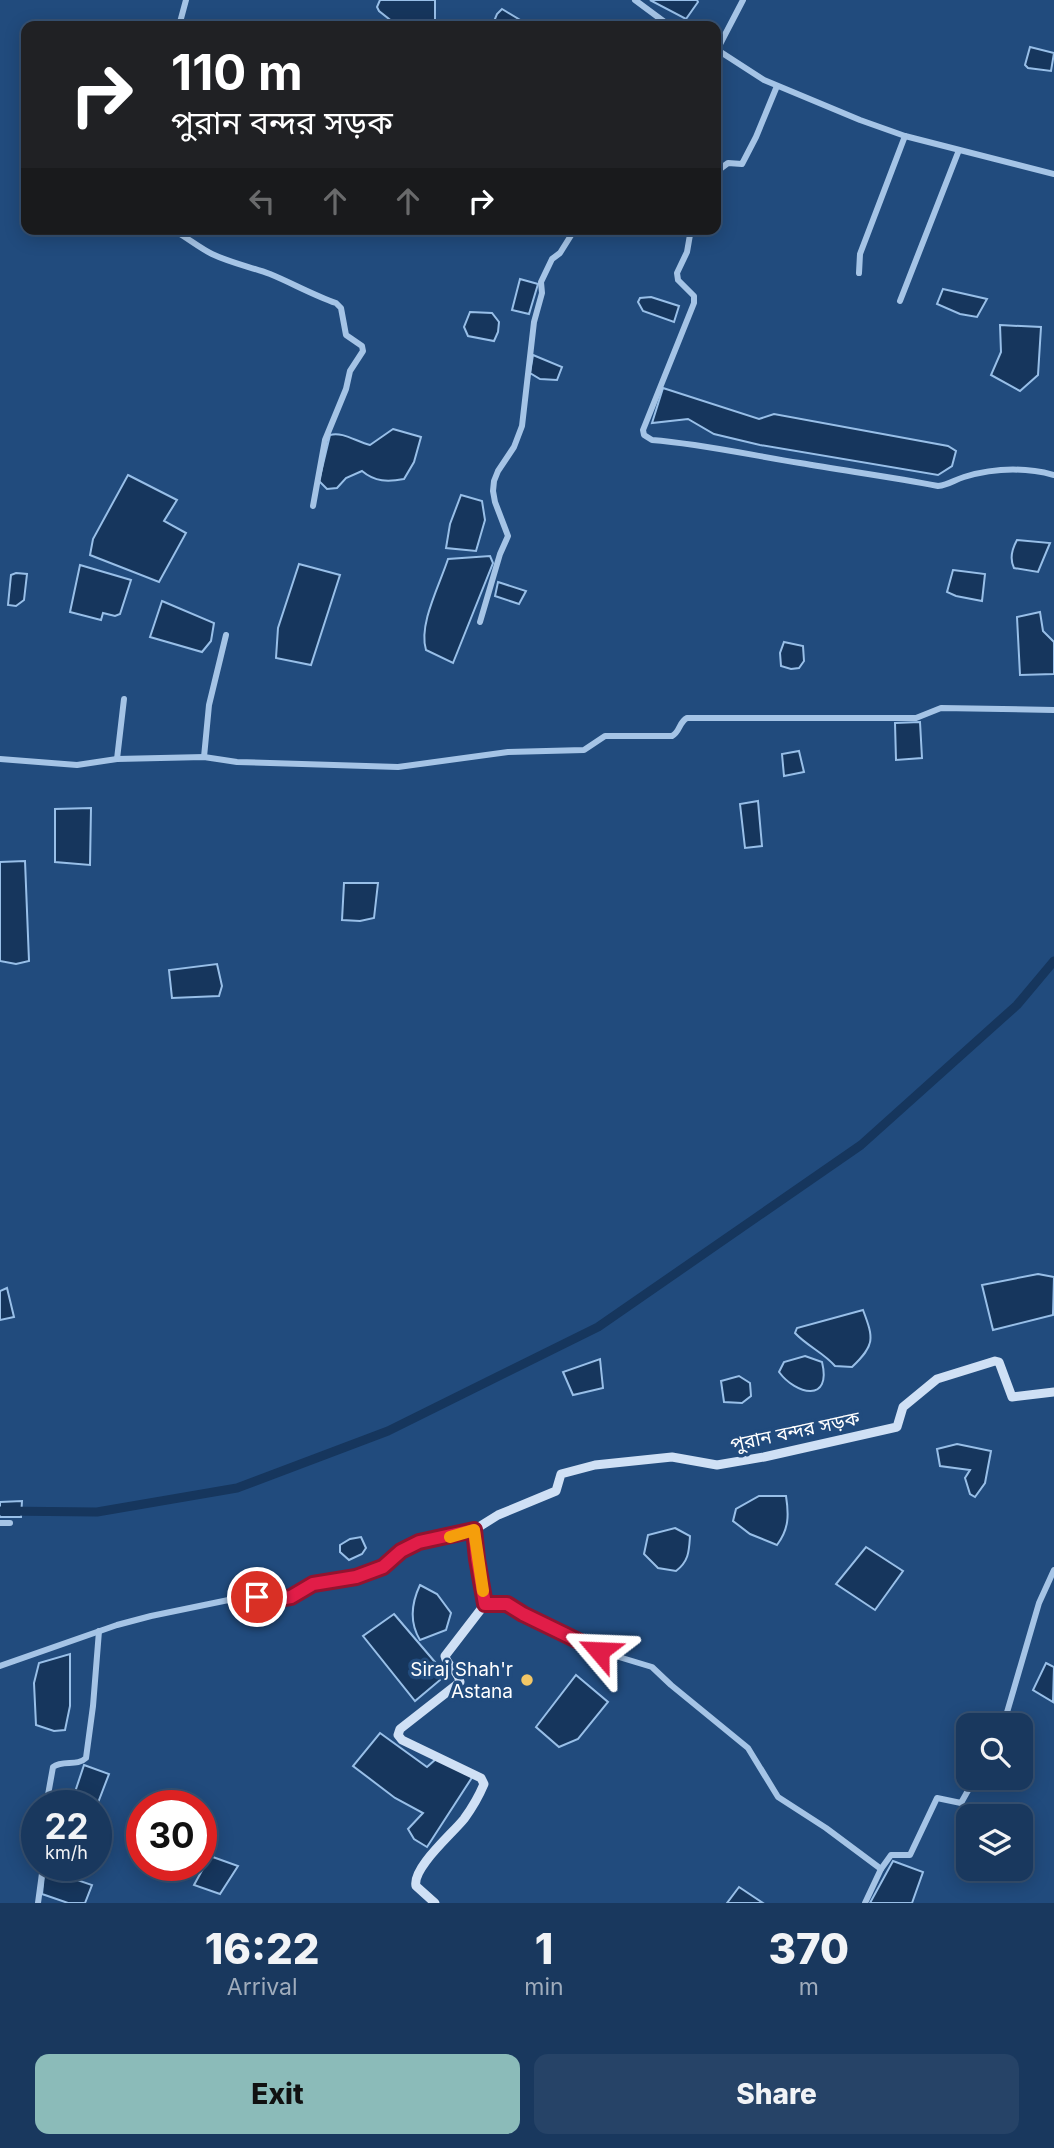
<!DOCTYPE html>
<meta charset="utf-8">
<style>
body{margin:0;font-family:Inter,"Noto Sans Bengali",sans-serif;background:#264367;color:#f1f3f6;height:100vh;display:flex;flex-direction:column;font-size:26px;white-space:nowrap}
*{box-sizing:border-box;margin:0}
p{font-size:23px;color:#9facbc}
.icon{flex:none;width:38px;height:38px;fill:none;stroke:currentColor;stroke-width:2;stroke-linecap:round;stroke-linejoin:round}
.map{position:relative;height:1903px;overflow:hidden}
.panel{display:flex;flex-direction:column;background:#19385e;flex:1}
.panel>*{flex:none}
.hud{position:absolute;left:21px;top:21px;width:700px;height:214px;border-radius:14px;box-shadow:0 4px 18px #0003,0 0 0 2px #375273;background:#202124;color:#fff;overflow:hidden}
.fabs{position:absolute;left:956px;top:1713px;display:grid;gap:14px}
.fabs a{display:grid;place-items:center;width:77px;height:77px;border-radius:14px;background:#19385e;box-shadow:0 4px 18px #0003,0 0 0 2px #375273;font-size:35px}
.speed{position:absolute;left:21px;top:1790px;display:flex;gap:14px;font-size:35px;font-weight:700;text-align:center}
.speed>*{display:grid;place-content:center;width:91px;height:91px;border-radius:50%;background:#19385e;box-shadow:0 4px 18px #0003,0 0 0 2px #375273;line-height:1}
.speed small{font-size:18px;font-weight:400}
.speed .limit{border:10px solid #d22;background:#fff;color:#111}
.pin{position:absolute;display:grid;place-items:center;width:60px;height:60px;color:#fff;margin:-30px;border:4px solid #fff;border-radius:50%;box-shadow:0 2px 7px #0007}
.me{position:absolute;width:77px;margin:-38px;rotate:296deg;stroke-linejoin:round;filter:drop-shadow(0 0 5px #0008)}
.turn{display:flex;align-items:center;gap:24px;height:147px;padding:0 35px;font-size:32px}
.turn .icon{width:91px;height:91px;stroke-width:2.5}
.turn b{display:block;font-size:49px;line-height:60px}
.lanes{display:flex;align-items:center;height:66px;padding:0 35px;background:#0003;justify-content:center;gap:35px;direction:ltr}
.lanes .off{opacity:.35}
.eta{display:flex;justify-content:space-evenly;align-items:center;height:119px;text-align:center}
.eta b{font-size:42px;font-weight:800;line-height:49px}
.primary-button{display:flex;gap:14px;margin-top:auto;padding:14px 35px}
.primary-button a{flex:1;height:80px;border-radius:14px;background:#8bbbb9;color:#111;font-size:28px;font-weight:800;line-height:80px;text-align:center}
.primary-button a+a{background:#264367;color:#f1f3f6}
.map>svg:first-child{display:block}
</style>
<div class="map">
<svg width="1054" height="1903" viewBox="0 0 1054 1903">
<rect width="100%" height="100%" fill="#214b7d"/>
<g fill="#16365d" stroke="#98bfe8" stroke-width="2">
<polygon points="380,0 435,0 435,19 432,26 398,26 379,11 377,7"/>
<polygon points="650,0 697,0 698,2 686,19"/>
<polygon points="502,9 527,24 540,24 539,26 492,26 497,14"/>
<polygon points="1030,47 1054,53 1051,71 1028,68 1025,65"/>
<polygon points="520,279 538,284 529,314 512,310"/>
<polygon points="943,289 987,299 977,317 960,314 937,304"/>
<polygon points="651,297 679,306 674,322 643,311 638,302 640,298"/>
<polygon points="470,312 492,313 499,322 498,332 494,341 468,336 464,327"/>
<polygon points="1000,325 1041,327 1038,375 1020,391 991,375 1001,352"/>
<polygon points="533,355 562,367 557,380 540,379 530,373"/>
<polygon points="663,388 759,419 774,414 948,446 956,451 952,466 938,475 760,445 714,434 688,419 652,423"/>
<path d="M393,429l28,8 -7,25 -10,17c-16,3 -29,3 -42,-8l-16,7 -9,10 -10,1 -8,-8 11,-46c12,-4 27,7 40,10z"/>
<polygon points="128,475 177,500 164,521 186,533 159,582 90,555 93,539"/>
<polygon points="461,495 482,501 485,520 476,551 446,548 450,524"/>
<path d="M1017,540l33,3 -12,29 -24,-4c-5,-10 -2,-19 3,-28z"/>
<path d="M490,556l3,7 -40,100 -27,-13c-8,-25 14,-66 22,-91z"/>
<polygon points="299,564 340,575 311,665 276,658 278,628"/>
<polygon points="80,565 131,580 120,614 115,616 103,613 101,620 70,612"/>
<polygon points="953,570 985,574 982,601 956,596 947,592"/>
<polygon points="16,573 27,574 24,600 16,606 8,605 11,575"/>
<polygon points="498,582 526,591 519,604 495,596"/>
<polygon points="162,601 214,623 211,641 202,652 150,637"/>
<polygon points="1040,612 1043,631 1054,642 1054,674 1020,675 1017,617"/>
<polygon points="784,642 803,646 804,661 799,668 791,669 781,666 780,653"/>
<polygon points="920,722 922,758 896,760 895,723"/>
<polygon points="799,751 804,772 784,776 782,754"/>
<polygon points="758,801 762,846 745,848 740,804"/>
<polygon points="91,808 90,865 55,862 55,809"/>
<polygon points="25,861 29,961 16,964 0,961 0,862"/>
<polygon points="344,883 378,883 374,918 360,921 342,920"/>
<polygon points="217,964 222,986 219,996 172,998 169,970"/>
<polygon points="1038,1274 1054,1277 1053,1315 993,1330 982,1285"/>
<polygon points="7,1288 14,1317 0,1320 0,1291"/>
<path d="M863,1310c11,29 12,35 -11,57l-17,-1c-11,-13 -28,-20 -40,-33l2,-5z"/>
<path d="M805,1356l17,6c10,41 -26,33 -43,10l5,-10z"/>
<polygon points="600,1359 603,1388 573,1395 563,1372"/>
<polygon points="739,1376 750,1383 751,1396 742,1403 724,1402 721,1381"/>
<polygon points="957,1444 991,1451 985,1483 975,1497 970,1494 965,1478 970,1470 940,1466 937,1449"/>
<path d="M759,1496h27c3,19 3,33 -9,49l-27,-11 -17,-13 3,-12z"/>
<polygon points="22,1501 21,1517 0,1517 0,1502"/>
<path d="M675,1528l15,8c-1,15 -1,25 -14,35l-18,-3 -14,-14 4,-19z"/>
<polygon points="361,1537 366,1548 362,1554 349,1560 340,1552 340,1545 350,1539"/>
<polygon points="866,1547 903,1571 875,1610 836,1584"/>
<path d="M420,1585l17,9 14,19 -5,17 -26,10c-11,-18 -9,-36 0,-55z"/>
<polygon points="394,1614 446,1675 415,1701 363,1636"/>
<polygon points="70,1654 70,1706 65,1730 54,1731 36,1725 34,1683 39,1663"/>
<polygon points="1046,1663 1054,1667 1053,1702 1033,1690"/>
<polygon points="576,1675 608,1702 578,1739 559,1747 536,1727"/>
<polygon points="380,1733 427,1767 436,1759 473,1776 427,1847 414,1839 408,1829 423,1813 395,1798 353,1766"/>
<polygon points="84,1765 109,1774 96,1808 96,1806 74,1806 72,1801"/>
<polygon points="210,1856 238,1866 220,1894 194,1885"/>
<polygon points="893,1861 923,1872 912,1903 870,1903"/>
<polygon points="45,1866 79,1866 74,1879 92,1885 85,1903 68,1903 42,1894"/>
<polygon points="739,1887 763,1903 727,1903"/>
</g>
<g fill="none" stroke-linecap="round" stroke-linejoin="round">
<polyline stroke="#16365d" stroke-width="9" points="0,1511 97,1512 237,1488 388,1431 598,1327 861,1145 1017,1005 1054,961"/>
<g stroke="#a5c4e6" stroke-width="6">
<polyline points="635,0 670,26"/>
<polyline points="179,26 186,0"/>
<polyline points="716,49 764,80 860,120 905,136 1054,174"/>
<polyline points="717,50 743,0"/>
<polyline points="716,172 728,163 742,164 756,137 777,86"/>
<path d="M170,229c10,3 29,19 42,25 19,9 39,13 58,20 22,9 43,21 66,29l5,5 5,27 16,11 1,5 -13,20 -4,18 -21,51 -12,66"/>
<path d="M691,229l-4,23 -10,21 1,7 16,16v7l-51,127 1,5 8,5c50,4 98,15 148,23 46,8 92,14 138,23 11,-1 16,-6 26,-9 30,-9 60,-10 90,-2"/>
<polyline points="859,273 860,254 905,136"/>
<polyline points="900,301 959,150"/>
<polyline points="480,622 500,554 508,536 495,502 493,491 494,481 498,471 514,447 522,426 534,322 542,293 541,282 552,259 560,253 575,229"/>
<polyline points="204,757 209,705 226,635"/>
<path d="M0,759l77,6 40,-6 87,-2 33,5 161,5 110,-15 76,-2 21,-14h67c8,-4 7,-14 15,-18h229l25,-10 113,2"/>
<polyline points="117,759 124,699"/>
<polyline points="0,1523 10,1523"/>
<polyline points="485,1604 507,1604 599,1651 652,1667 671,1685 748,1748 778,1797 826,1828 881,1869"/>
<polyline points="0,1666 117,1625 151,1616 243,1597 275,1600 291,1597 313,1584 356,1577 383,1567 401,1551 419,1542 474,1530"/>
<polyline points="1003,1726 1039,1603 1054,1570"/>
<path d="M46,1806l7,-39c10,-8 24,0 33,-9l7,-52 6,-75"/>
<polyline points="38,1903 43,1866"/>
<polyline points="865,1903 881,1869 891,1855 910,1855 937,1798 961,1803 975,1778"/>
</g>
<path stroke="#cfe0f5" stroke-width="9" d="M435,1903l-19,-17c-4,-18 36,-52 48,-67 8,-11 15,-23 20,-35l-3,-6 -79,-38 -4,-5 2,-6 60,-47c-1,-10 -13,-16 -15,-26l40,-52 -11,-74 24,-15 58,-24 5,-17 34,-9 77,-8 45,8 47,-8 133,-30 6,-20 34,-28 58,-18 4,1 13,35 42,-5"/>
</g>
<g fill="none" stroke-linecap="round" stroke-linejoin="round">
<defs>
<polyline id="route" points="257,1597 275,1600 291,1597 313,1584 356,1577 383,1567 401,1551 419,1542 474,1530 477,1559 485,1604 507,1604 523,1614 599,1651"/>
</defs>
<use href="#route" stroke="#92132f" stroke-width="18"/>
<use href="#route" stroke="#e11d48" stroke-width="12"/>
<polyline stroke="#f59e0b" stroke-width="12" points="450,1537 474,1530 483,1591"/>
</g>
<circle fill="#f3c766" stroke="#214b7d" stroke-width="2.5" cx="527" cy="1680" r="7"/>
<g text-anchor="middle" stroke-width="7" stroke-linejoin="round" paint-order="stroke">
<g font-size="19" fill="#fff" stroke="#214b7d">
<text transform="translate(795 1431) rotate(-12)" y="7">পুরান বন্দর সড়ক</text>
</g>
<g font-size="19" fill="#fff" stroke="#214b7d" text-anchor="end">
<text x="513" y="1676">Siraj Shah'r<tspan x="513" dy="22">Astana</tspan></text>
</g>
</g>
</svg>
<div class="fabs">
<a><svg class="icon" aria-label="search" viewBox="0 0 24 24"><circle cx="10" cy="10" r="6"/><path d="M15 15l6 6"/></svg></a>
<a><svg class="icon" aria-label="layers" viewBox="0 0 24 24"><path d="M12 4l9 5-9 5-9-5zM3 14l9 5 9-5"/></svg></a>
</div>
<div class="speed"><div>22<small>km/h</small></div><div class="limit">30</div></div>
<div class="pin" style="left:257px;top:1597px;background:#d93025"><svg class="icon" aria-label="arrive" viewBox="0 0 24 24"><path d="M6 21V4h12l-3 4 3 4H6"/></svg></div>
<svg class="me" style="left:599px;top:1651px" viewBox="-20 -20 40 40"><path d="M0-17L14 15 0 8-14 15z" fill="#e11d48" stroke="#fff" stroke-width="4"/></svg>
<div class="hud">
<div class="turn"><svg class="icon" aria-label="right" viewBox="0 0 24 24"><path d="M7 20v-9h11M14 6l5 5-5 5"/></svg><div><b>110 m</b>পুরান বন্দর সড়ক</div></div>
<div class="lanes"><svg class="icon off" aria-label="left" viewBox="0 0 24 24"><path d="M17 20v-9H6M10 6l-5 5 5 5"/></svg><svg class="icon off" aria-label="ahead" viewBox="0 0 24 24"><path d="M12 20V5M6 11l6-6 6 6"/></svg><svg class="icon off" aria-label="ahead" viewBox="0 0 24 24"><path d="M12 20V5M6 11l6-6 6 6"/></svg><svg class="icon" aria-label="right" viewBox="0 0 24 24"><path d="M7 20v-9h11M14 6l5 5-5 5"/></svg></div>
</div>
</div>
<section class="panel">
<div class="eta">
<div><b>16:22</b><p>Arrival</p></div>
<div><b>1</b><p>min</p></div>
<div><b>370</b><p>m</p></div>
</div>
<div class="primary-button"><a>Exit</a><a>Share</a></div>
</section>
